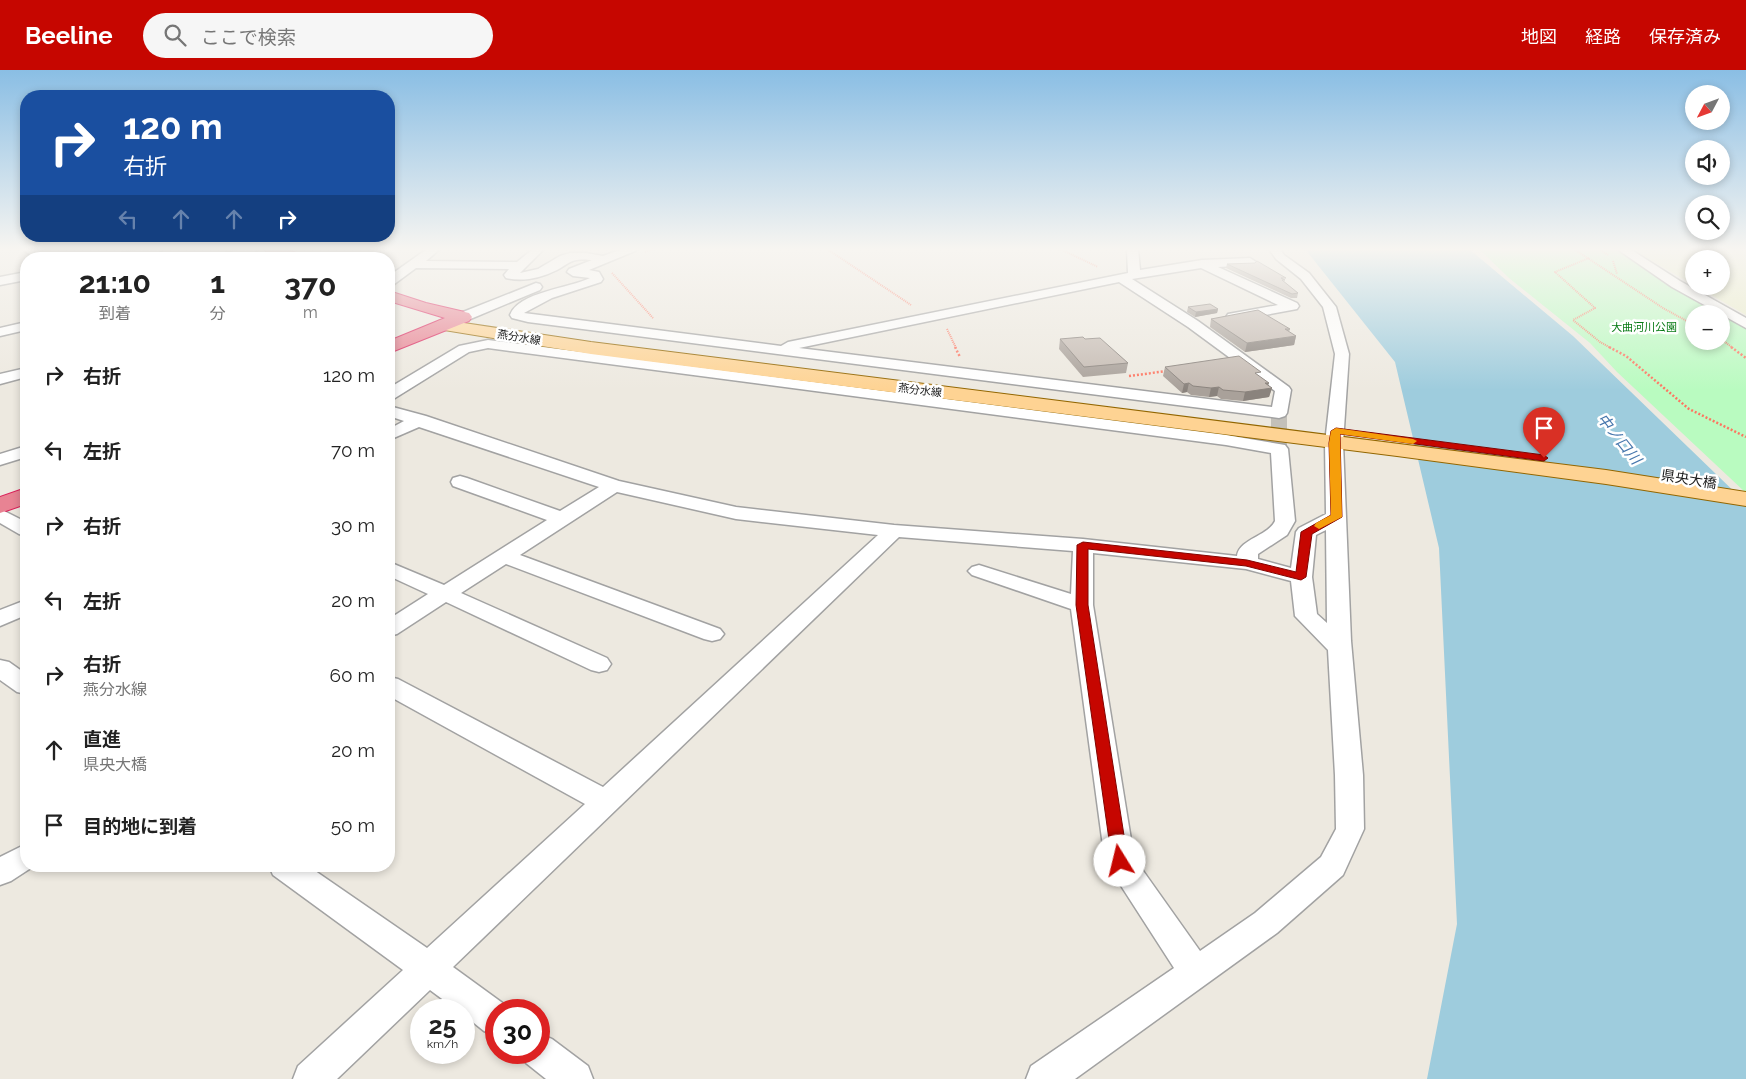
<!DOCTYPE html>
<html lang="ja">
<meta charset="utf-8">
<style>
body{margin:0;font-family:Raleway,"Noto Sans JP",sans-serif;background:#f6f6f6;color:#222;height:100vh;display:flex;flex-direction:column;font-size:19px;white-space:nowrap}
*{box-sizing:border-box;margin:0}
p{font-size:16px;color:#767676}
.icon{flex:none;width:28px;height:28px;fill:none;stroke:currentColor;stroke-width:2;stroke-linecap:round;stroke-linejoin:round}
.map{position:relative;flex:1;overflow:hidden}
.panel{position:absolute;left:20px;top:182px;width:375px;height:620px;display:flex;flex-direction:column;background:#fff;border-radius:20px;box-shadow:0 2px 8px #0003}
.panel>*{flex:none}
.hud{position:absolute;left:20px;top:20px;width:375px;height:152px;border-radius:20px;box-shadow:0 2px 8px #0003;background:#1a4fa0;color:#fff;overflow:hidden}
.needle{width:32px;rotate:229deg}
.tools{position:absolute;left:1685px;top:15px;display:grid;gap:10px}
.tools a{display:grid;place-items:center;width:45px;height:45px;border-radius:50%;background:#fff;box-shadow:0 2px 8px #0003;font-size:25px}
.speed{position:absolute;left:410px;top:929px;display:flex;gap:10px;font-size:25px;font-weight:700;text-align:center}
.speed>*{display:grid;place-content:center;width:65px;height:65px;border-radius:50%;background:#fff;box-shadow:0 2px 8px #0003;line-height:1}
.speed small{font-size:12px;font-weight:400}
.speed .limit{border:8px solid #d22;background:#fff;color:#111}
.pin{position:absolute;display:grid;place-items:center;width:42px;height:42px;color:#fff;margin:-51px -21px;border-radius:50% 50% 50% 0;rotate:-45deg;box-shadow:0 0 5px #0007}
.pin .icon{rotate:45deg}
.me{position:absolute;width:55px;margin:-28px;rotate:351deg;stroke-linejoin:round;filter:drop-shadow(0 0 4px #0008)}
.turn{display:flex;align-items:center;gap:18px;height:105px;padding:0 20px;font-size:22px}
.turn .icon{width:65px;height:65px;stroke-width:2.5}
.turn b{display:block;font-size:35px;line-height:42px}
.lanes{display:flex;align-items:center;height:48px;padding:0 20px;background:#0003;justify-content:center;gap:25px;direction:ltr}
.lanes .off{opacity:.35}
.eta{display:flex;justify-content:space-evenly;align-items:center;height:85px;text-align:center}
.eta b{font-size:30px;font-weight:700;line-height:35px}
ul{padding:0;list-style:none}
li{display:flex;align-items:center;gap:15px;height:75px;padding:0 20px}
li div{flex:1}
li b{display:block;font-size:19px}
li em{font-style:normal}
header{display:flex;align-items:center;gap:30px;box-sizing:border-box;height:70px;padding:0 25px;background:#c60600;color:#fff}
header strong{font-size:24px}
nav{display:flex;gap:28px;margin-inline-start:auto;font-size:18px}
.search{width:350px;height:45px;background:#f6f6f6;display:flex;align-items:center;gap:12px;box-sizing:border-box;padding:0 18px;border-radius:28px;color:#767676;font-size:19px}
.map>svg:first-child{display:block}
</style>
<header>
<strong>Beeline</strong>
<div class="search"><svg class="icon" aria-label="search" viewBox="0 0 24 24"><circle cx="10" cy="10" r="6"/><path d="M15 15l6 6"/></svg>ここで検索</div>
<nav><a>地図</a><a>経路</a><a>保存済み</a></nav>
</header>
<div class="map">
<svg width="1746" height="1009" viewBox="0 0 1746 1009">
<rect width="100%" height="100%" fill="#ede9e0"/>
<polygon fill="#e9edc9" points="1631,179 1746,179 1746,245 1696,216 1721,216 1721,189 1694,189 1694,215"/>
<path fill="#b9fbc0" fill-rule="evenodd" d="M1479,179h138l23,17 106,60v167l-129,-121 -27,-29 -81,-65zM1694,244h27v27h-27z"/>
<polygon fill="#9eccdd" points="1305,179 1469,179 1573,266 1746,433 1746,1009 1427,1009 1457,854 1439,478 1395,292"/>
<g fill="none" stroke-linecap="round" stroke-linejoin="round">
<polyline stroke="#c3c0b9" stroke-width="16" stroke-dasharray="16 8" stroke-linecap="butt" points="1279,343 1279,379"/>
<defs>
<g id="minor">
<polygon points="22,179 35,179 50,189 36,189"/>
<polygon points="142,179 163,179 161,181 126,189 102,189 104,187"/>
<polygon points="243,179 257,180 255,182 229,189 208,189 210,187"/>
<path d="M427,179h13l-14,12 91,1 16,-13h11l-24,24 18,-4 22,-13 10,-3h16l17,3 19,-7h14l-1,2 -46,19 10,2 4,7 -2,3 -49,16 -28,15 257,33 7,-4 340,-69 -1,-24h11l2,21 62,-10 48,-2 6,4 -2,3 -36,2 79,36 2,3 -2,3 -64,12 -5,-1 -2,-3 2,-3 50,-9 -77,-37 -69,11 66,42 91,66 2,3 -4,23 -2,3 -6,2 -751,-96 -16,-4 -2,-3c8,-23 60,-27 80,-37l-17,-2 -6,-4 2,-3 23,-9h-2c-18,-2 -19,2 -33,10 -16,8 -34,12 -51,8l-2,-3 5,-6 -93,-1 -23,17 -4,1v-10zM1119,212l69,45 87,64 -3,16 -473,-59z"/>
<path d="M1269,179h11l4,6 25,18 27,34 13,47 -6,89 8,198 12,134 1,54 -21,46 -66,58 -202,146h-49l5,-13 143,-98 -69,-107 -34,-252 -99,-34 -4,-4 4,-4 7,-2 92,29 2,-43 -174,-14 -446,430 55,40 1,3h-13v26l-12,-5 -20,-16v-5h-7l-27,-20 -93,89h-44l5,-13 105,-96 -130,-95 -4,-9h39l119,82 158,-144 -196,-108v-19l9,2 205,108 275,-252 -142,-16 -119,-27 -97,63 200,74 4,5 -4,5 -8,2 -8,-2 -198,-75 -45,29 146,65 4,6 -4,6 -8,2 -8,-2 -145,-68 -49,32 -8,2v-17l39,-25 -39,-18v-14l55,23 103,-65 -94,-34 -2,-4 2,-4 7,-2 7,2 93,33 39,-24 -180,-60 -30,13v-11l15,-8 -15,-5v-10l37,10 193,65 117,26 158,18 189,14 154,17c2,-17 31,-20 38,-35l-4,-68 -45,-8 -738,-97 -19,4 -74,46 -6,2v-12l70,-42 29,-6 738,95 53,9 6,1 3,4 7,72 -8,14 -29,19v5l33,9 5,-36 3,-4 27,-14 -1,-71 10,-89 -12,-47 -22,-28 -25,-20zM1326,460l1,93 -10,-9 -5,-37 4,-42zM1093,483l153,16 45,12 4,35 33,34 7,125 1,54 -15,28 -66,56 -55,38 -66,-93 -41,-253z"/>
<polygon points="1617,179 1630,179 1680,211 1746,248 1746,258 1672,217"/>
<polygon points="26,202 26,210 0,215 0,207"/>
<polygon points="536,213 540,214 542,217 540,220 468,250 463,251 456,247 458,244"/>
<polygon points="26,252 26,260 0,266 0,258"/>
<polygon points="26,298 26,307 0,314 0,304"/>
<polygon points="26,376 26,387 0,395 0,384"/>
<polygon points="0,439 26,452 26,466 19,464 0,453"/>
<polygon points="26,530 26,545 0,556 0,540"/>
<polygon points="0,590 9,592 26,604 26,624 17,622 0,610"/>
<polygon points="26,774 26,796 34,796 11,811 0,815 0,787"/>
<polygon points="539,963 552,969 588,996 593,1009 546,1009 526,993 522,982 539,982"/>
</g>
<polygon id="major" points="444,250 591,272 1606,400 1746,422 1746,436 1606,414 1397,386 591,284 438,259 435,255 438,251"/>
<g id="highway">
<path d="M264,179c12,-1 31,-1 39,10 -13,0 -30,1 -39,-10z"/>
<polygon points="389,221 426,233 469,243 472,247 469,251 389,283 389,271 445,248 389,231"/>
<polygon points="26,418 26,434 0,443 0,427"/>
</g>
</defs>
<use href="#minor" stroke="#a2a2a2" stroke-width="3"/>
<use href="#major" stroke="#926600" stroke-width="2"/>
<use href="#highway" stroke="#da1e58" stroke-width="2"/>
<g stroke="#fe7560" stroke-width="2" stroke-dasharray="1 1" stroke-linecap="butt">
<polyline points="827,179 911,235"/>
<polyline points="1060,179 1098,197"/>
<polyline points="1574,179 1663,238 1694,255"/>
<polyline points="1599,179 1608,185"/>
<polyline points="645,182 653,179"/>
<polyline points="1589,188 1555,202 1595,238 1573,250 1600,272 1611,278"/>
<polyline points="1613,191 1617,204"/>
<polyline points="612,203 653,248"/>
<polyline points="947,259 956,278"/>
<polyline points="1721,269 1733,278"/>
</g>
<g stroke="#fe7560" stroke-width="2.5" stroke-dasharray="2 2" stroke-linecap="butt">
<polyline points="955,277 960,287"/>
<polyline points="1609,277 1626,286 1689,339 1746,367"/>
<polyline points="1731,277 1746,288"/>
<polyline points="1129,306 1167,301"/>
</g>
<use href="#minor" fill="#fff" fill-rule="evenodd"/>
<use href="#major" fill="#fed393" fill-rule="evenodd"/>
<use href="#highway" fill="#e88393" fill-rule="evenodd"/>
</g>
<g fill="#a9a19a">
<polygon points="1227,194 1285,212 1284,213 1298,223 1297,228 1291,228 1226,198"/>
<polygon points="1188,237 1218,239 1217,243 1195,247 1187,242"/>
<polygon points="1211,249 1290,259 1289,262 1296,266 1294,275 1245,282 1210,257"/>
<polygon points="1060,269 1085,269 1128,293 1126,303 1083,307 1059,279"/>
<polygon points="1165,297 1268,316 1272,318 1269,327 1243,331 1221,329 1217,326 1209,327 1191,325 1187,322 1182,323 1163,306"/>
</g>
<g fill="#8a837d">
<polygon points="1218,239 1217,243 1195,247 1196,242"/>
<polygon points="1296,266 1294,275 1245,282 1247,273"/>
<polygon points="1189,313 1187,322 1182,323 1184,314"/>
<polygon points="1265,313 1269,313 1267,319 1272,318 1269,327 1243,331 1245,322"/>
<polygon points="1219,317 1217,326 1209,327 1211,318"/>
</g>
<g fill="#c5bbb3" stroke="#8a837d">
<polygon points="1257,191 1286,208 1281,208 1285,210 1282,210 1298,223 1292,224 1227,194 1255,193"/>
<polygon points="1210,234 1218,239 1196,242 1188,237"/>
<polygon points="1258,240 1290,259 1285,259 1296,266 1247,273 1211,249"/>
<polygon points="1083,267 1085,269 1100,268 1128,293 1084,297 1060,269"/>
<polygon points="1239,286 1261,302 1255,303 1269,313 1265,313 1272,318 1245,322 1223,320 1219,317 1211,318 1193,316 1189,313 1184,314 1165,297"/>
</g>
<linearGradient id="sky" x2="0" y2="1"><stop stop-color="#8abee4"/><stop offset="0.56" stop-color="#f7f5f1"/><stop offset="1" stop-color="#f7f5f1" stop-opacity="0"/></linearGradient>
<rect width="1746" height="320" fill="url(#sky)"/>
<polygon fill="#c60600" stroke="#810400" points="1336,358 1544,385 1548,388 1544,391 1340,364 1342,447 1312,464 1306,507 1301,510 1246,496 1088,479 1088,535 1128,791 1126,795 1120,797 1115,795 1112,791 1076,535 1077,475 1083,472 1247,490 1296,502 1301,462 1331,445 1329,373 1331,361"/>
<polygon fill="#f59e0b" points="1336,358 1413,369 1417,371 1413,374 1340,364 1342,447 1319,459 1314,456 1316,453 1331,445 1329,373 1331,361"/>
<g text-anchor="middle" stroke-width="5" stroke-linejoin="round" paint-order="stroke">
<g font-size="11" fill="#087a15" stroke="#fff">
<text x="1644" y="261">大曲河川公園</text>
</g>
<g font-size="11" fill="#1b1b1b" stroke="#fff">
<text transform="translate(519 267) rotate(9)" y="4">燕分水線</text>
<text transform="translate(920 320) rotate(7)" y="4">燕分水線</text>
</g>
<g font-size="14" fill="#1b1b1b" stroke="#fff">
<text transform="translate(1689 409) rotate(9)" y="5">県央大橋</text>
</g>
<g font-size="15" font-style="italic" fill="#4676ac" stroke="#fff">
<text transform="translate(1619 369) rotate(51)" y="5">中ノ口川</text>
</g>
</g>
</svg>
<div class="tools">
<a><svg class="needle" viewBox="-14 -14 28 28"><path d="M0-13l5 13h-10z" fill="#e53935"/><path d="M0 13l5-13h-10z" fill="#767676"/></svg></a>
<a><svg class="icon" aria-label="sound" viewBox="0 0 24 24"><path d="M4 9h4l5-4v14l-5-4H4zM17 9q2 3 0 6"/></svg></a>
<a><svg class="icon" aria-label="search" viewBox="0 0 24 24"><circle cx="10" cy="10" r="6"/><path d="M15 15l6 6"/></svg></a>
<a>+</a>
<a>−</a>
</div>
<div class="speed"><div>25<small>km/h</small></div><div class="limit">30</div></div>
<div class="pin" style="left:1544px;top:388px;background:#d93025"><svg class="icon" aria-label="arrive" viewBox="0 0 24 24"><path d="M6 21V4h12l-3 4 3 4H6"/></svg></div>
<svg class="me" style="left:1120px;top:791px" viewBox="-20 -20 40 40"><circle r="19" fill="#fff"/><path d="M0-13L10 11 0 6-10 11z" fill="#c60600"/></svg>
<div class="hud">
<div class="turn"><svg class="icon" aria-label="right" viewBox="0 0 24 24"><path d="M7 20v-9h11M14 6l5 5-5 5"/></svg><div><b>120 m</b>右折</div></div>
<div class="lanes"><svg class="icon off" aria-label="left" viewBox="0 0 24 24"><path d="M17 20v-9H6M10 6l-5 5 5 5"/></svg><svg class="icon off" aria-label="ahead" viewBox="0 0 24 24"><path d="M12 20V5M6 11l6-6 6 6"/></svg><svg class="icon off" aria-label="ahead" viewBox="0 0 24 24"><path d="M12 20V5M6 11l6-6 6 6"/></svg><svg class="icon" aria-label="right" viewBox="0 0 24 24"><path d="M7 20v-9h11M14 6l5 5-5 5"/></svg></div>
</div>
<section class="panel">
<div class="eta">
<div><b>21:10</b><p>到着</p></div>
<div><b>1</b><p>分</p></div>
<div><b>370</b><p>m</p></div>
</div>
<ul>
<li><svg class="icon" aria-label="right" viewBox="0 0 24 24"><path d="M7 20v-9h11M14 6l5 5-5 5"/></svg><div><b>右折</b></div><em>120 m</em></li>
<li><svg class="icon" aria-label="left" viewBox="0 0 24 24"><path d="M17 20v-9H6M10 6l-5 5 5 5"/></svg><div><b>左折</b></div><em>70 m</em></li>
<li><svg class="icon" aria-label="right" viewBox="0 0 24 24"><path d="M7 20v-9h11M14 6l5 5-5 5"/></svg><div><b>右折</b></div><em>30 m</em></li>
<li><svg class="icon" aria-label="left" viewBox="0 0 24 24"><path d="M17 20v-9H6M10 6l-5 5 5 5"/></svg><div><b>左折</b></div><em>20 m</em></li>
<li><svg class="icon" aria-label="right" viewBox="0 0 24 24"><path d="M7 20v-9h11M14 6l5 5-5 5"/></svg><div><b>右折</b><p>燕分水線</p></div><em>60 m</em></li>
<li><svg class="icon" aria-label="ahead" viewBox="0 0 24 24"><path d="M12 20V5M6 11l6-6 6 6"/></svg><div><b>直進</b><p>県央大橋</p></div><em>20 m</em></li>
<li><svg class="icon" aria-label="arrive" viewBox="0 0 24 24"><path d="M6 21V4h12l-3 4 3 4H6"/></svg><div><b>目的地に到着</b></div><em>50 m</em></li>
</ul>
</section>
</div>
